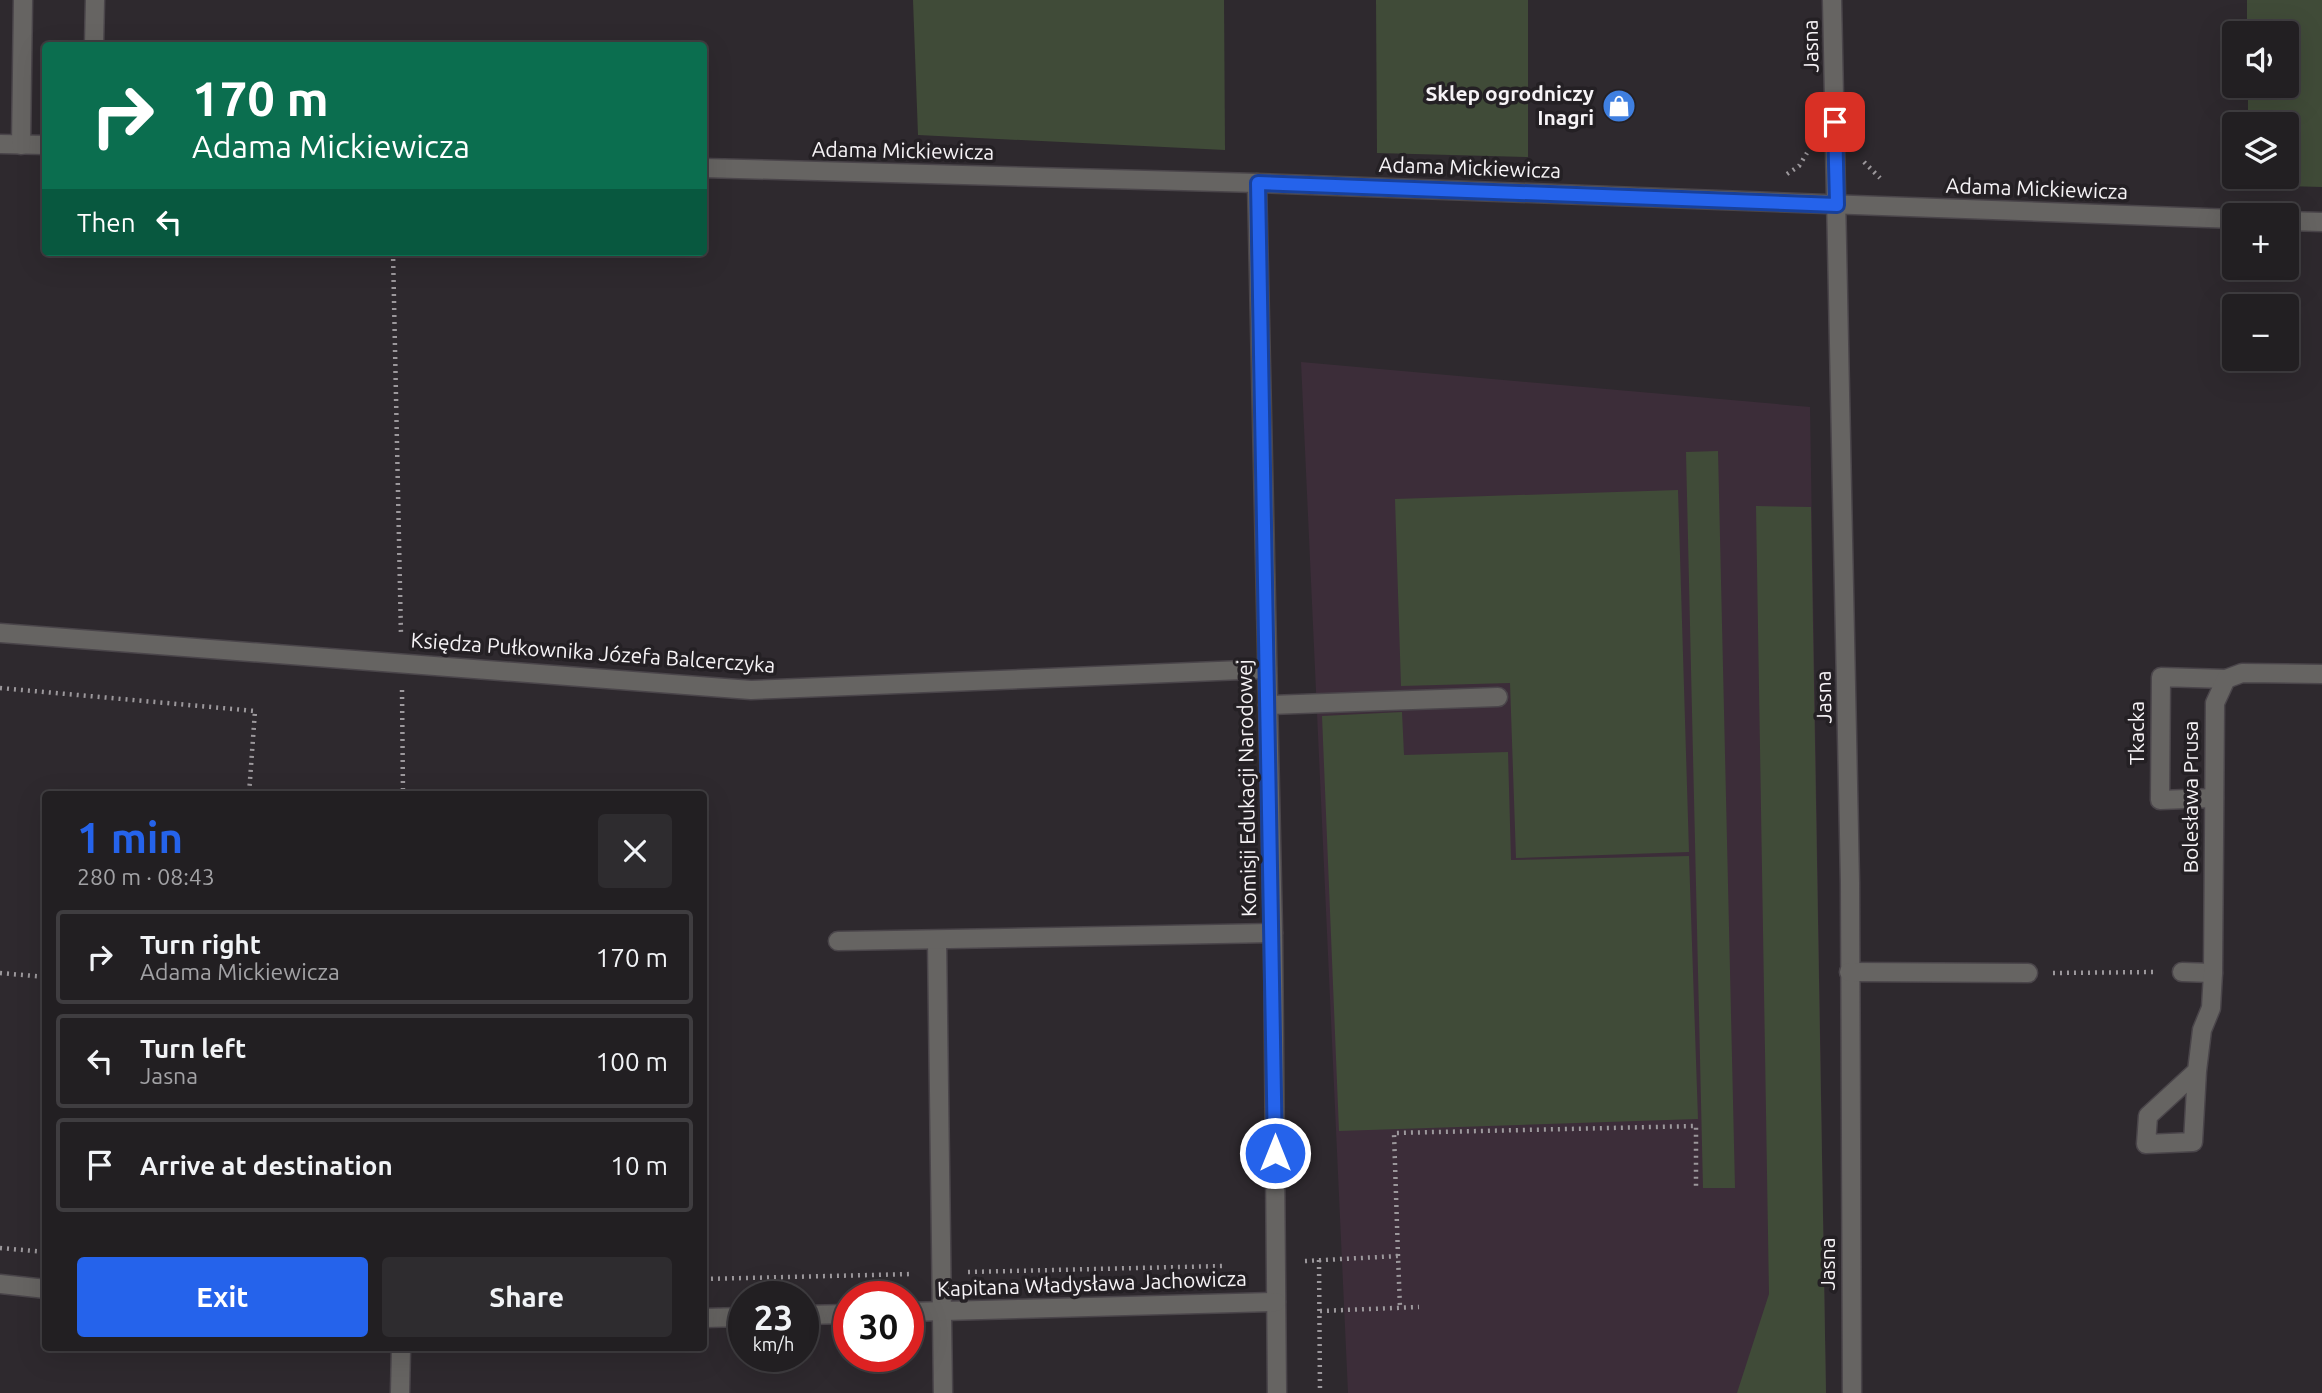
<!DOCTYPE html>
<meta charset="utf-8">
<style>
body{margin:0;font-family:Ubuntu,sans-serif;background:#2e2c2f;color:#f1f3f6;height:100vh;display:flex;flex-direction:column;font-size:26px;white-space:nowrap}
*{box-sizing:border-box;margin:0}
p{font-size:23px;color:#a2a2a5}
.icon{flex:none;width:38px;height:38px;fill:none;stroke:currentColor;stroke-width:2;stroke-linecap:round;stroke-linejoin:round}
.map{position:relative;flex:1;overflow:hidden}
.side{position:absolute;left:42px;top:791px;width:665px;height:560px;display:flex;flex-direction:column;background:#221f22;border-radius:7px;box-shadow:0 7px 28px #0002,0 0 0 2px #3f3d40}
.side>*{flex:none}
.banner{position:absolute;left:42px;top:42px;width:665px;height:214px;border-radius:7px;box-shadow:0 7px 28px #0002,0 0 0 2px #3f3d40;background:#0b6e4f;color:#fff;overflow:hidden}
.tools{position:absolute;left:2222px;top:21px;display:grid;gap:14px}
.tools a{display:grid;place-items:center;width:77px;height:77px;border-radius:7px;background:#221f22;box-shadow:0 7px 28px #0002,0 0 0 2px #3f3d40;font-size:35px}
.speed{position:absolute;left:728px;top:1281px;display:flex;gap:14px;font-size:35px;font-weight:700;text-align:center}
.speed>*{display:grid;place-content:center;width:91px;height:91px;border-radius:50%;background:#221f22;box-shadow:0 7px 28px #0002,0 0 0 2px #3f3d40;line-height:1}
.speed small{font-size:18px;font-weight:400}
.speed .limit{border:10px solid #d22;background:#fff;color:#111}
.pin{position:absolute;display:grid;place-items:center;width:60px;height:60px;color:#fff;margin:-30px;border-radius:14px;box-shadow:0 4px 10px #0006}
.me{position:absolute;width:77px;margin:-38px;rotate:0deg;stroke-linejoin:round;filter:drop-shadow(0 0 5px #0008)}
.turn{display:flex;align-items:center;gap:24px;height:147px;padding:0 35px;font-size:32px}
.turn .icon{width:91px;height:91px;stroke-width:2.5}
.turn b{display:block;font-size:49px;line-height:60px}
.then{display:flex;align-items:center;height:66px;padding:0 35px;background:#0003;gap:14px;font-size:26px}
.round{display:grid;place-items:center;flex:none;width:74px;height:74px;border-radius:7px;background:#2e2c2f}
.head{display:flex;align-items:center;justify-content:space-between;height:119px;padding:0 35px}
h1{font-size:42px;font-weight:700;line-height:52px;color:#2563eb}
.primary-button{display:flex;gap:14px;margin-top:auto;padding:14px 35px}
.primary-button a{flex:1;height:80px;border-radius:7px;background:#2563eb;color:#fff;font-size:28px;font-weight:700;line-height:80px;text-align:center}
.primary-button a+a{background:#2e2c2f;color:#f1f3f6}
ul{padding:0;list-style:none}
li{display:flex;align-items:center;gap:21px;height:94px;margin:0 14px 10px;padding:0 21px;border:4px solid #3f3d40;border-radius:7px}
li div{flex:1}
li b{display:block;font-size:26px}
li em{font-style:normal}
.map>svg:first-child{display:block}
</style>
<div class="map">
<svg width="2322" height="1393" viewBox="0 0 2322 1393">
<rect width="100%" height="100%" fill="#2e292e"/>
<polygon fill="#3c2d39" points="1301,362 1810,407 1826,1393 1348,1393"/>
<g fill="#404b38">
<polygon points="913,0 1224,0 1225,150 918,135"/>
<polygon points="1376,0 1528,0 1528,157 1377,153"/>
<polygon points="2247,0 2322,0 2322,187 2248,185 2248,177 2287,177 2287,124 2248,124 2248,86 2287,86 2287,33 2247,33"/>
<polygon points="1718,451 1735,1188 1703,1188 1686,452"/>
<polygon points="1678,490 1689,852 1516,858 1510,683 1401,686 1395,499"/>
<polygon points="1756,506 1811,507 1826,1393 1737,1393 1769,1294"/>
<polygon points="1402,712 1404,755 1508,752 1511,860 1689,856 1698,1119 1339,1131 1322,716"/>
</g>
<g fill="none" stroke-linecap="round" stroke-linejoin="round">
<defs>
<g id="minor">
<polyline points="1832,0 1850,883 1852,1393"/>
<polyline points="94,46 95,0"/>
<polyline points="0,144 46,145"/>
<polyline points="21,145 23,0"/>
<polyline points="704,168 1257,183 2235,219"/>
<polyline points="1257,183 1273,933 1277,1393"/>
<polyline points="2287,221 2322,222"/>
<polyline points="0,633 751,690 1267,669"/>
<polyline points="1268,705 1498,697"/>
<polyline points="2214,798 2160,800 2161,677 2226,679"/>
<polyline points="937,940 943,1393"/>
<polyline points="838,941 1273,933"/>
<polyline points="1849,972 2028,973"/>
<polyline points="2182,972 2213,973"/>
<polyline points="2197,1071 2148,1116 2146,1144 2193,1142 2197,1071 2202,1030 2211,1008 2213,973 2215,703 2226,679 2242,673 2322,674"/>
<polyline points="0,1284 46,1289"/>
<polyline points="908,1312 1276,1302"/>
<polyline points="803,1315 849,1314"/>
<polyline points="704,1318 744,1317"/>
<polyline points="400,1393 401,1348"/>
</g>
</defs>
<use href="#minor" stroke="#4a454a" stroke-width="21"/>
<g stroke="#9c989c" stroke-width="4.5" stroke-dasharray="2 5" stroke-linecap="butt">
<polyline points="1864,162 1880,178"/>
<polyline points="1787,174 1799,166 1807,153"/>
<polyline points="393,252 401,636"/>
<polyline points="0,688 255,711 249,794"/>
<polyline points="402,690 403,794"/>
<polyline points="0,973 46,977"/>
<polyline points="2053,973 2157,972"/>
<polyline points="0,1248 46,1252"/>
<polyline points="1398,1256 1394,1133 1696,1126 1696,1188"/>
<polyline points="1319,1260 1320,1393"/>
<polyline points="1305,1261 1398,1256 1400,1308"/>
<polyline points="968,1272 1222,1266"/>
<polyline points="704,1279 913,1274"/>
<polyline points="1320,1311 1419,1307"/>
</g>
<use href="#minor" stroke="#666462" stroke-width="18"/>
</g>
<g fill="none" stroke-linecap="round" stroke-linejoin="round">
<defs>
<polyline id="route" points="1275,1153 1258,183 1837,205 1835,122"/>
</defs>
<use href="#route" stroke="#184099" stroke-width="18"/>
<use href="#route" stroke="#2563eb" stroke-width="12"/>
</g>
<defs>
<symbol id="shop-disc" viewBox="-11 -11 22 22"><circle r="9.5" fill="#3f7fe0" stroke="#242024"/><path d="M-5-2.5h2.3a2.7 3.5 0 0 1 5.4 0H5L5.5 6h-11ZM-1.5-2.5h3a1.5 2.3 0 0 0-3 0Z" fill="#fff"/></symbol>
</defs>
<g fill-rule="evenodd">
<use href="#shop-disc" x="1600" y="87" width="38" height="38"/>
</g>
<g text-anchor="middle" stroke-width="7" stroke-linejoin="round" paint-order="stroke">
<g font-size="21" fill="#f6f3f6" stroke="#242024">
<text transform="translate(1811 46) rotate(-91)" y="7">Jasna</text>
<text transform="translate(903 151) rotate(1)" y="7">Adama Mickiewicza</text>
<text transform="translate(1470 168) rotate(2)" y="7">Adama Mickiewicza</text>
<text transform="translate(2037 189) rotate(2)" y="7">Adama Mickiewicza</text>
<text transform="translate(593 653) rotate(4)" y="7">Księdza Pułkownika Józefa Balcerczyka</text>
<text transform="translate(1824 697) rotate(-91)" y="7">Jasna</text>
<text transform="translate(2137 733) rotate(-90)" y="7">Tkacka</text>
<text transform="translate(1247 788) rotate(-91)" y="7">Komisji Edukacji Narodowej</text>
<text transform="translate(2191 797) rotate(-90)" y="7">Bolesława Prusa</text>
<text transform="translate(1828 1264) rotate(-90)" y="7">Jasna</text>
<text transform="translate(1092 1284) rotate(-2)" y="7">Kapitana Władysława Jachowicza</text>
</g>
<g font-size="21" font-weight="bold" fill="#f6f3f6" stroke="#242024" text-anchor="end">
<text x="1594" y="101">Sklep ogrodniczy<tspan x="1594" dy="24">Inagri</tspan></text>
</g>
</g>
</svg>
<div class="tools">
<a><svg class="icon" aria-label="sound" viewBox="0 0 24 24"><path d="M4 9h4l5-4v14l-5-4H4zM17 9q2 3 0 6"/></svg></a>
<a><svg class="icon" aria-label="layers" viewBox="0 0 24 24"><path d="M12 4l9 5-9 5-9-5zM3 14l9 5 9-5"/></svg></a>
<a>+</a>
<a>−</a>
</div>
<div class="speed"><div>23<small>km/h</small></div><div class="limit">30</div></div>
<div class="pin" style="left:1835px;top:122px;background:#d93025"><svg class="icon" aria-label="arrive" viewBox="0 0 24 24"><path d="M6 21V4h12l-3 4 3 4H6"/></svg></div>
<svg class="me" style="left:1275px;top:1153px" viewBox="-20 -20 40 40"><circle r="17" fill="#2563eb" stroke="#fff" stroke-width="3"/><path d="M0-11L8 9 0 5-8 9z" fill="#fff"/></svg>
<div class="banner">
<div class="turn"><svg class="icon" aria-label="right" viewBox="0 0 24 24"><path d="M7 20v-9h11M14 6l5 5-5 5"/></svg><div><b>170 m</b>Adama Mickiewicza</div></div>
<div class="then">Then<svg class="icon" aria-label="left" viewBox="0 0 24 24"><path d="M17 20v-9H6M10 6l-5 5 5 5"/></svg></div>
</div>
<section class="side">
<div class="head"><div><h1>1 min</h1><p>280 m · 08:43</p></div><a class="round"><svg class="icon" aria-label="close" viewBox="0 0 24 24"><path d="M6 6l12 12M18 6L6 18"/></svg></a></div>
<ul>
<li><svg class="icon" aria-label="right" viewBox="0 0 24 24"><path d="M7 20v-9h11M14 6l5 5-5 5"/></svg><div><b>Turn right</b><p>Adama Mickiewicza</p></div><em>170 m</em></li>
<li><svg class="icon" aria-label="left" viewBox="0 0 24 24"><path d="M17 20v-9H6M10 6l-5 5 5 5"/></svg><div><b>Turn left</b><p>Jasna</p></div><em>100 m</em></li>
<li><svg class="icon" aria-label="arrive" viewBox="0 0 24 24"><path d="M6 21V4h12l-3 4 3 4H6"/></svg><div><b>Arrive at destination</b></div><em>10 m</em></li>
</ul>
<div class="primary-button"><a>Exit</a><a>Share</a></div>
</section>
</div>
